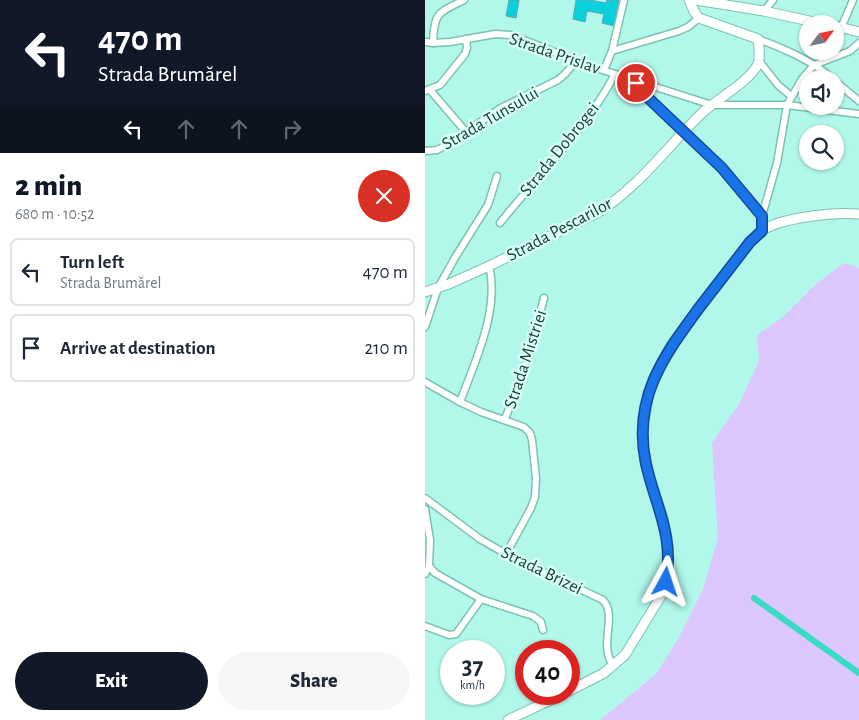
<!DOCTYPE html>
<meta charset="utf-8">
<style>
body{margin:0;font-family:"Alegreya Sans",sans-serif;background:#f6f6f7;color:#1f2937;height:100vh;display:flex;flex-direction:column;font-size:19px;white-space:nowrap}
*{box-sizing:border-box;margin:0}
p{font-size:16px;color:#747a83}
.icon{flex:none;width:28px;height:28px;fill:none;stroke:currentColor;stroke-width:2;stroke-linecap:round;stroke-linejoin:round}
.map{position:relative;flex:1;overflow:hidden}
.side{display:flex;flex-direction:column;background:#fff;width:425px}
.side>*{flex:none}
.banner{background:#111827;color:#fff;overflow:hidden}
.needle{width:32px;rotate:57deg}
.fabs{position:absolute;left:374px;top:15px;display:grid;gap:10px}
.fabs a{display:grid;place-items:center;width:45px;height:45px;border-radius:50%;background:#fff;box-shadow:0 1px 4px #0004;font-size:25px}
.speed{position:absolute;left:15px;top:640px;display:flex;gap:10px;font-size:25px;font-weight:700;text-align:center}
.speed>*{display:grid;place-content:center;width:65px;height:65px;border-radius:50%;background:#fff;box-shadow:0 1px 4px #0004;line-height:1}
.speed small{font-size:12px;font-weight:400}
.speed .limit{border:8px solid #d22;background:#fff;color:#111}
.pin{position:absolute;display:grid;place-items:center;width:42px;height:42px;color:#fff;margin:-21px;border:2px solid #fff;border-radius:50%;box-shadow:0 1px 5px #0007}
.me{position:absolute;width:55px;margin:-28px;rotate:5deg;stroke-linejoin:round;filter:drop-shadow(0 0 4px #0008)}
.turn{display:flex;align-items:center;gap:18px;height:105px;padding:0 15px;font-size:22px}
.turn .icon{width:65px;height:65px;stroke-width:2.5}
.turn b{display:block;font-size:35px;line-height:42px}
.lanes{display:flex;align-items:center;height:48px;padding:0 15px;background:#0003;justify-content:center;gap:25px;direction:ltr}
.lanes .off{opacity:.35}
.round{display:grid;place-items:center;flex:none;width:52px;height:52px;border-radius:26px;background:#f6f6f7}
.summary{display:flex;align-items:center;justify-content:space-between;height:85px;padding:0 15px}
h1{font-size:30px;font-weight:800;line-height:38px;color:#111827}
.primary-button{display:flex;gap:10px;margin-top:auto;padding:10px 15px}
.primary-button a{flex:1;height:58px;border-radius:30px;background:#111827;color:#fff;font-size:20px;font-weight:800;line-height:58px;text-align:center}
.primary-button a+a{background:#f6f6f7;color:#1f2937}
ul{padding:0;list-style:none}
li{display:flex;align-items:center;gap:15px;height:68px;margin:0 10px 8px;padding:0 5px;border:2px solid #e0e1e3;border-radius:8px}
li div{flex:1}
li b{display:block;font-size:19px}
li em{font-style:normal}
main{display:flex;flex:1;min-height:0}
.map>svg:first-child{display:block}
</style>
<main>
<section class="side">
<div class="banner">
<div class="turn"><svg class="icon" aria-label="left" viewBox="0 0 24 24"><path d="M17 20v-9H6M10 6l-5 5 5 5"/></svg><div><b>470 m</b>Strada Brumărel</div></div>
<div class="lanes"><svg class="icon" aria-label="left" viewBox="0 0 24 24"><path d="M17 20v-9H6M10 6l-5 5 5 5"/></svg><svg class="icon off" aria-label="ahead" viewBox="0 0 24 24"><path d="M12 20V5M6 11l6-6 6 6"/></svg><svg class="icon off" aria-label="ahead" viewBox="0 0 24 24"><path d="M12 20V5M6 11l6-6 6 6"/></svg><svg class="icon off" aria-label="right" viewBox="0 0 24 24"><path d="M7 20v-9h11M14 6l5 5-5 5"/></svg></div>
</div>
<div class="summary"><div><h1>2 min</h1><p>680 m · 10:52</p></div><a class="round" style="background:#d93025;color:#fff"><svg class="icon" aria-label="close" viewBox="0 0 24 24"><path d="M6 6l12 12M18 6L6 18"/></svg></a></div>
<ul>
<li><svg class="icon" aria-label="left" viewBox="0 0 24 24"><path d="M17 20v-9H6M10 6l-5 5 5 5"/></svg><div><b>Turn left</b><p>Strada Brumărel</p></div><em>470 m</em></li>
<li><svg class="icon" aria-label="arrive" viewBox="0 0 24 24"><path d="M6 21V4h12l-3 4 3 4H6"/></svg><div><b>Arrive at destination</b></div><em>210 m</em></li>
</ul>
<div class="primary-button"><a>Exit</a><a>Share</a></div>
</section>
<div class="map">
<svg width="434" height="720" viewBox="0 0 434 720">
<rect width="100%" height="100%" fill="#b1f8eb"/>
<polygon fill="#dbc6fe" points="419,263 434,268 434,720 175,720 231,674 253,639 278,589 293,538 287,443 314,404 334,361 332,335 358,317 390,285"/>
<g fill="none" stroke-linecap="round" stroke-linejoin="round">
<polyline stroke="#37dac5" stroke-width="6" points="329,598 434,673"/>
</g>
<g fill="#08d1dc" stroke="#5ea5ab">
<polygon points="84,0 94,0 91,18 81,16"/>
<polygon points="151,0 165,0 181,3 182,0 194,0 189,26 177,23 179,14 162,11 160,22 148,19"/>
</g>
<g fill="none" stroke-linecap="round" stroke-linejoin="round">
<defs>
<g id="street">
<polyline points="339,11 348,0"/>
<polyline points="416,28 428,0"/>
<path d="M333,39c27,10 53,21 75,40"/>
<polyline points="0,42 8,43 25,42 70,34 86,35 165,66 287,105 362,105 434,114"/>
<path d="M8,43c1,-31 5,-30 31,-43"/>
<polyline points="187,51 254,31 263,27 274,18"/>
<polyline points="334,61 353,85 366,96"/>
<polyline points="179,70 187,51 199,0"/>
<polyline points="209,80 219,94 285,157 308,180 337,216"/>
<polyline points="410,81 434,101"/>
<polyline points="5,90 41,132"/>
<polyline points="0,91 15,85 40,54 42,48 41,39"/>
<polyline points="0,151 12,150 22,145 76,108 133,80 140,74 151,61"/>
<path d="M75,223c39,-49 86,-93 115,-149"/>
<polyline points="337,231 337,216 352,163 362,105 377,79 389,65 425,51 434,43"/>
<polyline points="0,327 13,288 31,256 63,205 72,176"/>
<polyline points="0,382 35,402 56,412 99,427 105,433 107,440 111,478 110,497 106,508 81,554"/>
<path d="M35,402c15,-40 40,-93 29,-136"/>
<polyline points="80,419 104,356 119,298"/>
<path d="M0,498l55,41 26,15 97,46c15,17 -5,42 10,66"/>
<polyline points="0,509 5,540 4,566 10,573 56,599 108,616 116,622 118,630"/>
<polyline points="0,574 4,566"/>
<polyline points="0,626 24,635 31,634 56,599"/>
</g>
<g id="secondary">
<polyline points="271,0 339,11 398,24"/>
<polyline points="410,26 434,32"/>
<path d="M0,292l24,-8 40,-18 108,-53c42,-26 70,-66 105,-100 15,-14 45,-30 55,-47 4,-8 2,-18 1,-27l-59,-21 -4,-5 -6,-13"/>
<path d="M144,691l35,-18 21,-18 36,-59 5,-14 2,-14v-22l-5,-28 -12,-34 -6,-24 -2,-17 1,-21 5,-31 5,-14 17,-32 79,-103c4,-3 7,-8 11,-11 21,-14 74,-19 98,-17"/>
<polyline points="83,720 138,694"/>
</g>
</defs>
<use href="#street" stroke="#7bc1b4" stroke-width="9"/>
<use href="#secondary" stroke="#7bc1b4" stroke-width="11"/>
<use href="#street" stroke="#fff" stroke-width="6"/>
<use href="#secondary" stroke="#fff" stroke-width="9"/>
</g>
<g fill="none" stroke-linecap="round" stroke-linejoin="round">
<defs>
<path id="route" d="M211,83l8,11 78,74 40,48v15l-12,11c-17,22 -34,44 -51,66 -36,49 -67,91 -53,156 10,44 28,70 20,118"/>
</defs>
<use href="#route" stroke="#114b97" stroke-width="12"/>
<use href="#route" stroke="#1a73e8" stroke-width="9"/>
</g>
<g text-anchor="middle" stroke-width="5" stroke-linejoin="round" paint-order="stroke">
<g font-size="18" fill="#213e39" stroke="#d6fff6">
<text transform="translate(130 53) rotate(19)" y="6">Strada Prislav</text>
<text transform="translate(65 118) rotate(-30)" y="6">Strada Tunsului</text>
<text transform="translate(134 149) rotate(-51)" y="6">Strada Dobrogei</text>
<text transform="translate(134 229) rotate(-28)" y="6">Strada Pescarilor</text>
<text transform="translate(100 359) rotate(-72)" y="6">Strada Mistriei</text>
<text transform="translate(117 570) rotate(26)" y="6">Strada Brizei</text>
</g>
</g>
</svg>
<div class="fabs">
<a><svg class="needle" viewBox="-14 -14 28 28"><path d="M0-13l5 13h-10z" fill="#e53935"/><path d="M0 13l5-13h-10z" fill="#747a83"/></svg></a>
<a><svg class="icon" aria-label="sound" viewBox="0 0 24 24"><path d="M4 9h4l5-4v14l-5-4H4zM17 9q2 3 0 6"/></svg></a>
<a><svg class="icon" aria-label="search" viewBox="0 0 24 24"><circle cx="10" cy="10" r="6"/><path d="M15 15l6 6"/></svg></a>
</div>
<div class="speed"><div>37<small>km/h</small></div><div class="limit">40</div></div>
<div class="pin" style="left:211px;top:83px;background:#d93025"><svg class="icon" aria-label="arrive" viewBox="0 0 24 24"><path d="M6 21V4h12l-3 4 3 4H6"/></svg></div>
<svg class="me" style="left:241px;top:582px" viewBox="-20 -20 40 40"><path d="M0-17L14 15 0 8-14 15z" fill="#1a73e8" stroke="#fff" stroke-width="4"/></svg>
</div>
</main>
